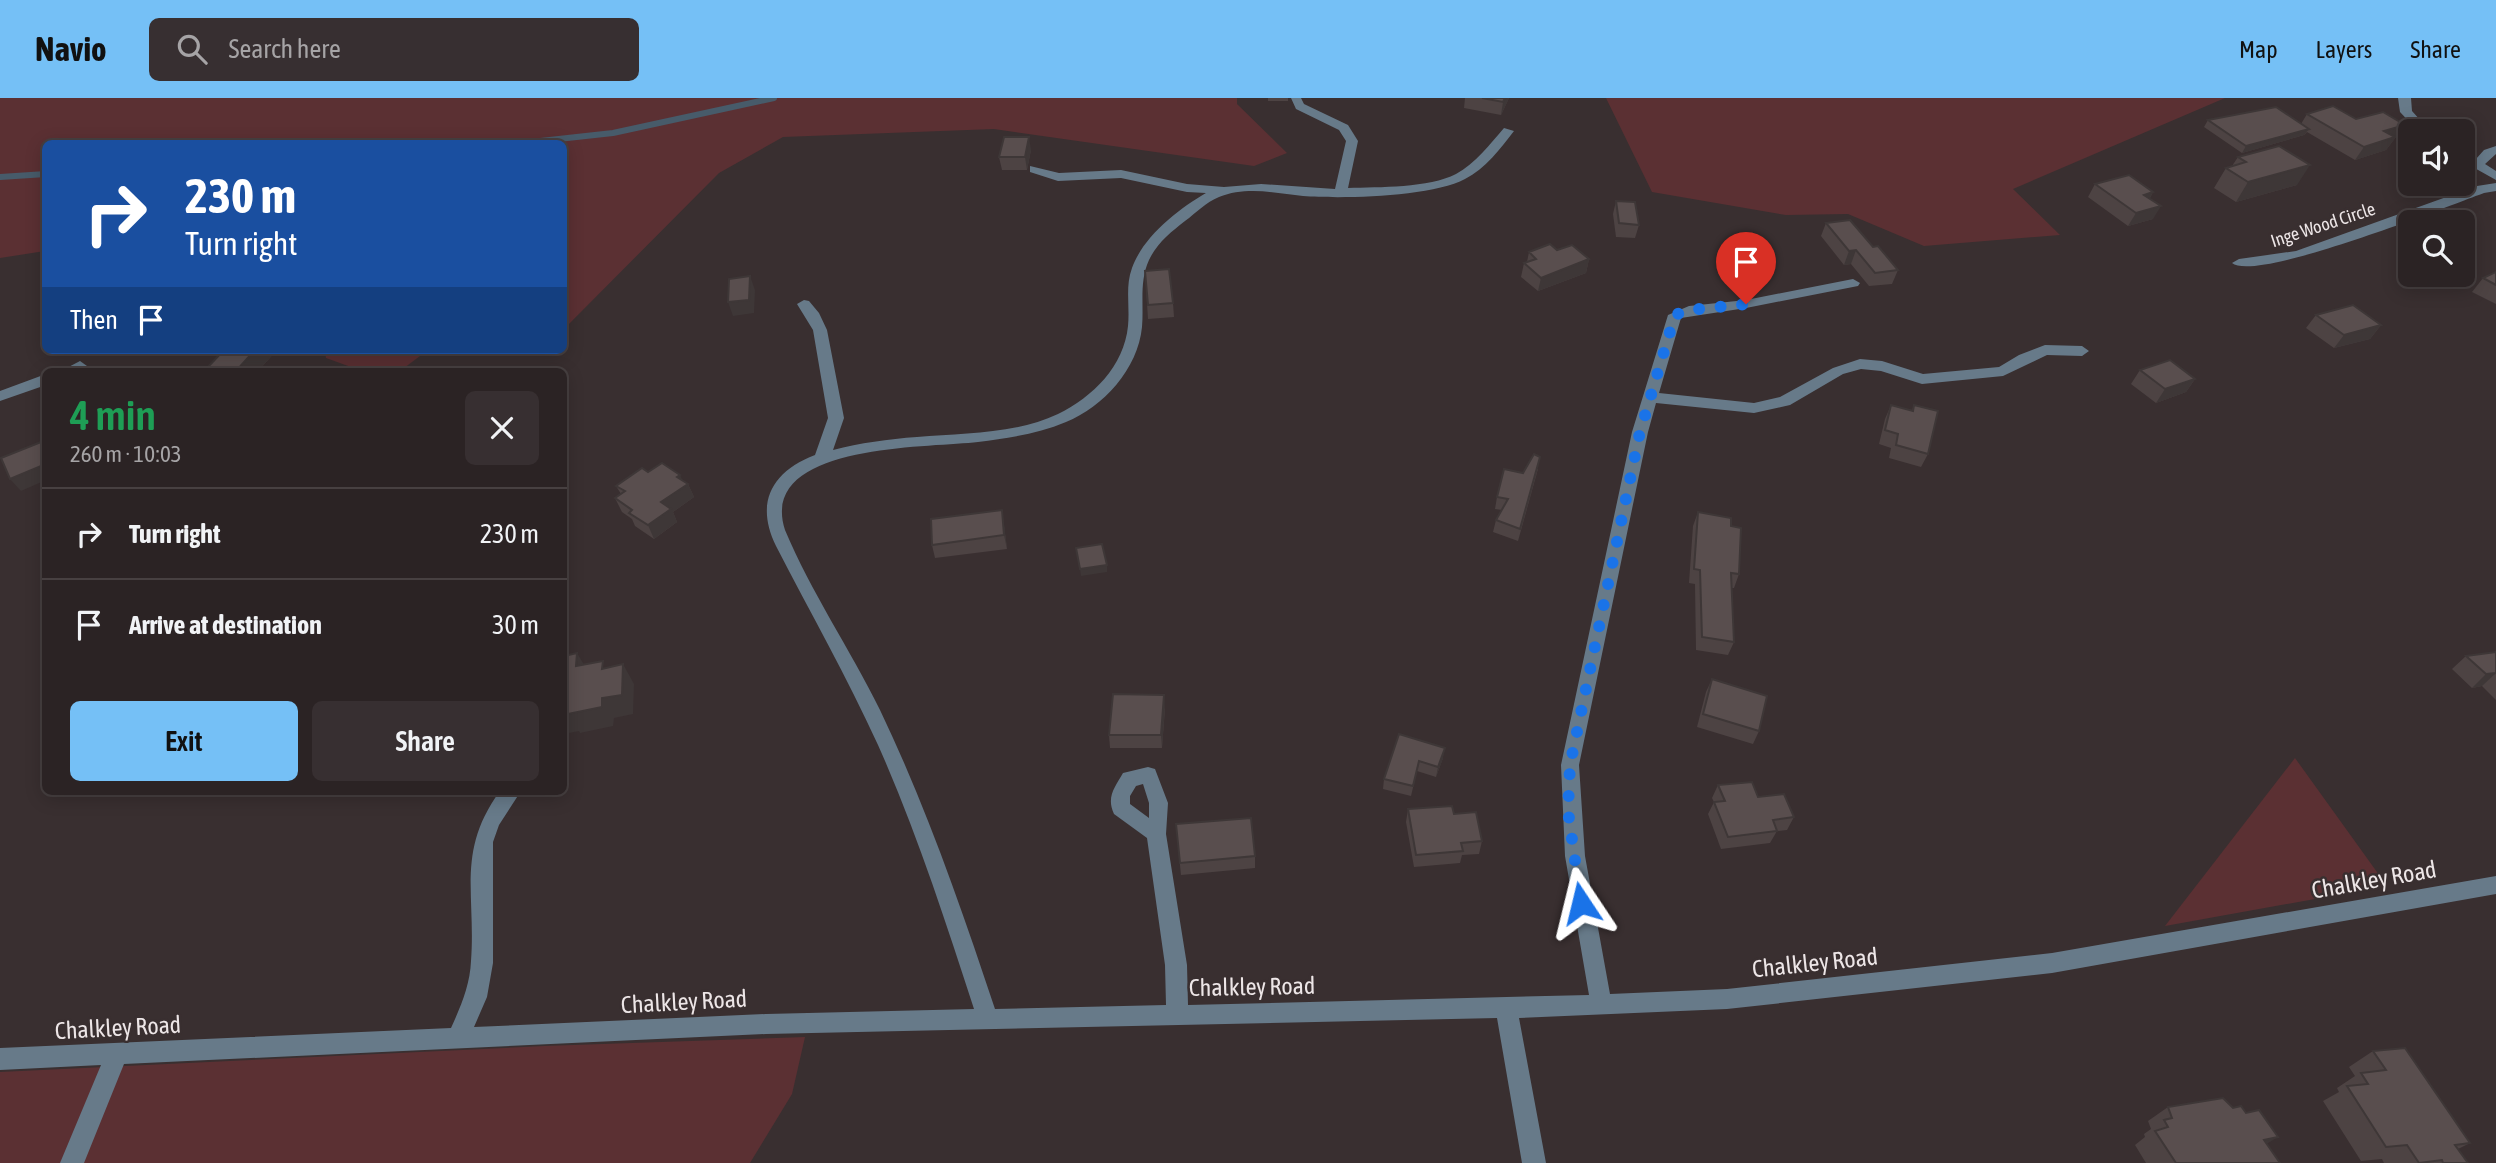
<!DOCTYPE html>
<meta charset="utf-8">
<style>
body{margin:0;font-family:"Asap Condensed",sans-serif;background:#372f31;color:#f1f3f6;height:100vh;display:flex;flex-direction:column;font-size:26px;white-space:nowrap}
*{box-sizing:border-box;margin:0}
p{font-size:23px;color:#a6a4a6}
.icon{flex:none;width:38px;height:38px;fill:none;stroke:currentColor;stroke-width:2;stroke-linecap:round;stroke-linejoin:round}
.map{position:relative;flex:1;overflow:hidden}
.details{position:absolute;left:42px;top:270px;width:525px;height:427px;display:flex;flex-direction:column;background:#2b2324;border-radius:10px;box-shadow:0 4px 18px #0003,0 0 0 2px #474041}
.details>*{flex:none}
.guide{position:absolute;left:42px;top:42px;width:525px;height:214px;border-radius:10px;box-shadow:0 4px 18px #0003,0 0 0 2px #474041;background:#1a4fa0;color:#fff;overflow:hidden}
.fabs{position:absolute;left:2398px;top:21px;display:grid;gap:14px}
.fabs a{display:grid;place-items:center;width:77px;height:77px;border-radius:10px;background:#2b2324;box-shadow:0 4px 18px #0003,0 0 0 2px #474041;font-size:35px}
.pin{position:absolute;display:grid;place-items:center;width:60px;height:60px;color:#fff;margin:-72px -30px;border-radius:50% 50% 50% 0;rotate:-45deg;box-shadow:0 0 7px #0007}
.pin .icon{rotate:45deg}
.me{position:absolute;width:77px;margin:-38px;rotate:350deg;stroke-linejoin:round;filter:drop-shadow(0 0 5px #0008)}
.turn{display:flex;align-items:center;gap:24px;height:147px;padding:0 28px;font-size:32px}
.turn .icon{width:91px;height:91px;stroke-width:2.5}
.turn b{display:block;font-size:49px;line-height:60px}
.then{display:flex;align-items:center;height:66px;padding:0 28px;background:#0003;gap:14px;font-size:26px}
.round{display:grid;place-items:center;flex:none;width:74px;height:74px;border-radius:10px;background:#372f31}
.headline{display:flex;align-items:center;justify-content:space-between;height:119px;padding:0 28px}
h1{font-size:42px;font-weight:600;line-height:52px;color:#1e9e55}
.cta{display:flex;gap:14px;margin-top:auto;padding:14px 28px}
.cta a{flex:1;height:80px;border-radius:10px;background:#75c0f6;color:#111;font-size:28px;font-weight:600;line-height:80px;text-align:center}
.cta a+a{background:#372f31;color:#f1f3f6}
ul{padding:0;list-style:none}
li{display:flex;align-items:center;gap:21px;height:91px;padding:0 28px;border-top:2px solid #474041}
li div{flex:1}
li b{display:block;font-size:26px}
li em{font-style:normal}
header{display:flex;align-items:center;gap:42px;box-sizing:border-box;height:98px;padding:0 35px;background:#75c0f6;color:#111}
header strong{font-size:33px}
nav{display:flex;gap:38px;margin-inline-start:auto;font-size:24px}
.search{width:490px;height:63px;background:#372f31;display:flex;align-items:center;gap:18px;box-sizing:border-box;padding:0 24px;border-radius:10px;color:#a6a4a6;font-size:26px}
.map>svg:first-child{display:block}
</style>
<header>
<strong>Navio</strong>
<div class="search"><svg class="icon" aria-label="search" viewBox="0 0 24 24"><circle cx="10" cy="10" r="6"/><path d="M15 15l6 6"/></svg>Search here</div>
<nav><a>Map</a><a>Layers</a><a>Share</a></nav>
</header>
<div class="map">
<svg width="2496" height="1065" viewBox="0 0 2496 1065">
<rect width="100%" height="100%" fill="#392f30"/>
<g fill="#5b3033">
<polygon points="0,0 1237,0 1237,6 1287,55 1254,68 994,31 783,39 719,75 564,231 564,46 46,46 45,153 0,160"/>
<polygon points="1606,0 2225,0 2013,91 2060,137 1924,148 1848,116 1786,117 1652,94"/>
<polygon points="325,252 428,252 400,273 362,273 326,260"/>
<polygon points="2295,660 2387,788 2165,828"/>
<polygon points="805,939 792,996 750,1065 0,1065 0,974 544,948"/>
</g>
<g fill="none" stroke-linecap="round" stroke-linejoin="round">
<g stroke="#475b6a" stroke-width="6">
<polyline points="513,46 613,35 774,0"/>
<polyline points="0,79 46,76"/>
</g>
<g fill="#677a89" fill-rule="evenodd">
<path d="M1291,0h10l3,6 44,21 10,16 -10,47c31,-1 81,0 108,-14 19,-10 34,-30 48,-46l10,3c-13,17 -29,38 -49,48 -33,18 -124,20 -162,17 -27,-3 -57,-10 -84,1 -13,5 -23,16 -34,24 -14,11 -28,22 -36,39 -10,22 -5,44 -7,67 -4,42 -39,80 -76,95 -28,12 -58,16 -88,20 -50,6 -221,1 -193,88 26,62 65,119 95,180 46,96 81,197 115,299l171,-4 -1,-40 -18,-127 -33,-24c-8,-17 1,-27 9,-41l25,-6 7,2 13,34 -2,31 21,131 1,40 401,-10 -24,-139 -4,-91 71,-333 36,-117 21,-9 57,-6 107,-21 7,4 -2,3 -112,22 -65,10 -22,75 95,10 26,-6 53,-29 27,-9 22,2 41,13 76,-7 20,-12 26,-10 37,1 7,5 -7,5 -35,-1 -44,21 -81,8 -41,-13 -20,-2 -18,5 -53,31 -36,8 -98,-10 -8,29 -69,333 6,91 25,138 117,-5 325,-36 444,-77v18l-444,79 -325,36 -208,9 27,145h-24l-25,-145 -731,16 -642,30 -40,99h-24l41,-98 -101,5v-22l451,-20c10,-22 19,-43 20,-67 5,-67 -15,-110 29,-170h21l-22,34 -6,17v121l-6,34 -13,30 292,-13 208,-5c-29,-89 -58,-179 -96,-264 -31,-68 -68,-133 -102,-199 -21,-43 -5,-74 39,-91l13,-37 -15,-88 -16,-26 7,-4 5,1 10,12 8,17 17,88 -11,32c27,-7 55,-11 84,-13 46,-4 99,-3 141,-23 35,-17 66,-48 70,-88 2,-20 -3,-39 4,-58 11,-31 46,-59 74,-75l-19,-1 -66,-14 -63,3 -28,-9v-6l29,7 62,-3 66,14 37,3 37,-3 74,5 11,-48 -7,-11 -43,-21zM1143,686l6,19v15l-19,-14v-8l6,-10z"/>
<polygon points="2398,0 2411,0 2412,13 2430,33 2418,33 2400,14"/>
<polygon points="2496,48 2496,56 2485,66 2496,73 2496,82 2462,63 2462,54 2476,61 2484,52"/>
<path d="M2496,85v8l-12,2c-36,13 -228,90 -252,70l7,-4 57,-8 181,-65z"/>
<polygon points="80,263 87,268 85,271 61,273"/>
<polygon points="46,276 46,287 0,303 0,293"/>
</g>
</g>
<g fill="#4d4343">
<rect x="1268" y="0" width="20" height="3"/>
<polygon points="1465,0 1509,0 1501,17 1464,10"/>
<polygon points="2307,16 2405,27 2386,52 2355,62 2307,34 2304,37 2242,55 2204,29 2208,22 2301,26"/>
<polygon points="1031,52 1027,72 1002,72 999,59"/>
<polygon points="2238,59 2297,87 2236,104 2214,90 2226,70 2232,68"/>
<polygon points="2095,86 2153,94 2150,100 2153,121 2128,128 2088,99"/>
<polygon points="1616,103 1639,127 1635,140 1616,139 1613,116"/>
<polygon points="1826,125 1898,172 1892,186 1869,188 1851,166 1844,167 1821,138"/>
<polygon points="1557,152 1589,161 1586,175 1538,193 1521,179 1524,165 1527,164 1529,154"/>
<polygon points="1145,173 1173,205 1174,219 1148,221"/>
<polygon points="2496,174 2496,206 2472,194 2483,180"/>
<polygon points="2316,217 2381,227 2370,241 2334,250 2306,230"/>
<polygon points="224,252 277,252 258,273 208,273 206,271"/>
<polygon points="2140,272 2195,281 2186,294 2156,305 2131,286"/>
<polygon points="1891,307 1912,312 1914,307 1928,356 1921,369 1889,360 1891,350 1879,346 1885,321"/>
<polygon points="1538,371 1518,443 1493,434 1496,422 1502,412 1495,411 1497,399 1523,375"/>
<polygon points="648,374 683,383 688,386 694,399 673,414 677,424 654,441 635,428 632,421 622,414 615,400 621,396 616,388"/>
<polygon points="1002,412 1007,451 935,460 932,447"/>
<polygon points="1698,414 1731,428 1739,476 1734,490 1731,490 1734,544 1728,557 1696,552 1695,486 1689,485 1693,428"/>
<polygon points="2496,554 2496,602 2482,588 2472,590 2452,571 2466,558"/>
<polygon points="1712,581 1759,633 1753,646 1697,629 1706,594"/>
<polygon points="1165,610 1162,650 1110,650 1109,637"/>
<polygon points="1399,636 1443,660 1436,679 1417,673 1411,698 1383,691 1384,681"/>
<polygon points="1718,687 1758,699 1794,719 1787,732 1777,733 1770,745 1721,751 1708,716 1714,704 1712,700"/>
<polygon points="1408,711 1454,716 1482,743 1479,756 1462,757 1460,765 1414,769 1406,724"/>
<polygon points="1176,726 1255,758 1255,770 1181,777"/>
<polygon points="2373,953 2470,1045 2458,1051 2468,1065 2384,1065 2382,1061 2361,1063 2323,1003 2339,994 2337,990 2355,978 2349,969"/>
<polygon points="2168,1009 2267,1046 2280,1065 2146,1065 2135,1047 2145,1039 2144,1036 2151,1031 2148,1023"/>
</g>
<g fill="#3e3737">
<polygon points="1505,0 1509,0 1501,17 1503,4"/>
<polygon points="2405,27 2386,52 2355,62 2364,49 2384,33"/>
<polygon points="2309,31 2304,37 2242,55 2246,48"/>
<polygon points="1029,39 1031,52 1027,72 1025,59"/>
<polygon points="2310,67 2297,87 2236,104 2248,84"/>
<polygon points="2153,94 2146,108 2144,97"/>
<polygon points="2161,108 2153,121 2128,128 2136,115"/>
<polygon points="1856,152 1851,166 1844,167 1849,153"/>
<polygon points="1589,161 1586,175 1538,193 1541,180"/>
<polygon points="750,178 755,192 754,215 733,218 728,204"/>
<polygon points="2381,227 2370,241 2334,250 2344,237"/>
<polygon points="255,252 277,252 258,273 236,273"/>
<polygon points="2195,281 2186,294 2156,305 2165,291"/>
<polygon points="46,366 46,382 21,393 10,381"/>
<polygon points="680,377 685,388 688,386 694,399 673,414 677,424 654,441 648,427 677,379"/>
<polygon points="1002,412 1004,426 1007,451 1004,437"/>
<polygon points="1107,467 1107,474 1081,478 1080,471"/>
<polygon points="577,555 589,575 576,568"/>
<polygon points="623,566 634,586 633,616 614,620 613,628 580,635 579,633 564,636 564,615 602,600"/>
<polygon points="2496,575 2482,588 2472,590 2486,576"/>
<polygon points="1164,597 1165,610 1162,650 1161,637"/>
<polygon points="1445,650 1443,660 1436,679 1438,669"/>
<polygon points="2278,1039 2255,1053 2264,1042"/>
</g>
<g fill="#594e4e" stroke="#3e3737" stroke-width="2">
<polygon points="1482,0 1505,0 1503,4"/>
<polygon points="2333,8 2356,21 2383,14 2405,27 2384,33 2395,39 2364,49 2307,16"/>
<polygon points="2276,9 2309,31 2246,48 2208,22"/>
<polygon points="1004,39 1029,39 1025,59 999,59"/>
<polygon points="2279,48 2310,67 2248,84 2226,70 2246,64 2238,59"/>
<polygon points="2129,77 2153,94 2144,97 2161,108 2136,115 2095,86"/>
<polygon points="1616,103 1635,104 1639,127 1619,125"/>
<polygon points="1850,122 1873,149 1878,148 1898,172 1875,175 1856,152 1849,153 1826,125"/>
<polygon points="1550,146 1557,152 1572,147 1589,161 1541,180 1524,165 1536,161 1529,154"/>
<polygon points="1169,171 1173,205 1148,207 1145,173"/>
<polygon points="2496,174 2496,187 2483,180"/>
<polygon points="750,178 749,202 728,204 729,181"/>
<polygon points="2353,207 2381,227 2344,237 2316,217"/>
<polygon points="224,252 255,252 236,273 206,271"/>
<polygon points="2170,262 2195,281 2165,291 2140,272"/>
<polygon points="1891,307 1913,313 1914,307 1938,313 1928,356 1896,347 1898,336 1885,332"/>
<polygon points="46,342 46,366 10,381 1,360"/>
<polygon points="1534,356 1540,359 1520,431 1496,422 1508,401 1497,399 1504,371 1523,375"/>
<polygon points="662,365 680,377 677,379 688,386 661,404 671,411 648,427 629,415 632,412 615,400 625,393 616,388 642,370 648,374"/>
<polygon points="1002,412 1004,437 932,447 931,421"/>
<polygon points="1698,414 1731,420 1731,428 1741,430 1739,476 1731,475 1734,544 1702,539 1700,472 1694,471"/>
<polygon points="1102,446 1107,467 1080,471 1076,450"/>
<polygon points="2496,554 2496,575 2486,576 2466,558"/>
<polygon points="577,555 576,568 603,563 602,571 623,566 622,597 602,600 602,609 568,616 568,614 564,615 564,558"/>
<polygon points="1712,581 1767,598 1759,633 1703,616"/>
<polygon points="1113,596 1164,597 1161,637 1109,637"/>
<polygon points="1399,636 1445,650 1438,669 1419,663 1413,688 1384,681"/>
<polygon points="1752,684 1758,699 1784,696 1794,719 1773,722 1777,733 1728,739 1714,704 1725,703 1718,687"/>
<polygon points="1452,708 1454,716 1476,714 1482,743 1461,745 1463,753 1416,757 1408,711"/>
<polygon points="1251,720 1255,758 1180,765 1176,726"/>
<polygon points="2405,950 2470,1045 2455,1047 2468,1065 2443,1065 2442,1062 2419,1065 2407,1047 2386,1049 2347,988 2368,986 2361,975 2386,972 2373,953"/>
<polygon points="2223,1000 2233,1010 2241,1008 2246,1015 2259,1012 2278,1039 2264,1042 2280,1065 2176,1065 2155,1033 2168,1029 2164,1022 2172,1020 2168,1009"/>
</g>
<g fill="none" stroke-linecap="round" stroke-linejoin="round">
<polyline stroke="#1a73e8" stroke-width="12" stroke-dasharray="0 21.6" points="1581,805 1568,713 1570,667 1640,334 1675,217 1689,212 1746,206"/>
</g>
<g text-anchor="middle" stroke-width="5" stroke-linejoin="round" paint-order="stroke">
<g font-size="18" fill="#ede6e7" stroke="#392f30">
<text transform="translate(2323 127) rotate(-18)" y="6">Inge Wood Circle</text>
</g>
<g font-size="24" fill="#ede6e7" stroke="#392f30">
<text transform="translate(2374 782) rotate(-10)" y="8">Chalkley Road</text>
<text transform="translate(1815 865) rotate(-6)" y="8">Chalkley Road</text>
<text transform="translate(1252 889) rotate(-1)" y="8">Chalkley Road</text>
<text transform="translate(684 904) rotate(-3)" y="8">Chalkley Road</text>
<text transform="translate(118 930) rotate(-3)" y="8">Chalkley Road</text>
</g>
</g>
</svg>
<div class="fabs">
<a><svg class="icon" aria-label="sound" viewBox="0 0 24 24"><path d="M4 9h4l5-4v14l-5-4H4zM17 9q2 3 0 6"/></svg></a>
<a><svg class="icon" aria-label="search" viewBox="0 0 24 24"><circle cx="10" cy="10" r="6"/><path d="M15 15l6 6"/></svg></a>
</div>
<div class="pin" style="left:1746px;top:206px;background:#d93025"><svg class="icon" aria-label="arrive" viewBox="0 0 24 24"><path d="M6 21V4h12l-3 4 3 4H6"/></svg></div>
<svg class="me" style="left:1581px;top:805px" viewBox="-20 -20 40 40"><path d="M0-17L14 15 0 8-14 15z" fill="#1a73e8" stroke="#fff" stroke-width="4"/></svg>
<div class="guide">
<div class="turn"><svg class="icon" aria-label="right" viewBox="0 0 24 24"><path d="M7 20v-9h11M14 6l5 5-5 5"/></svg><div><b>230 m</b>Turn right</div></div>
<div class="then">Then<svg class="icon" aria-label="arrive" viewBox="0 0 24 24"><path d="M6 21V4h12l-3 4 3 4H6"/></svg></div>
</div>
<section class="details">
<div class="headline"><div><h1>4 min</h1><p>260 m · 10:03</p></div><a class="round"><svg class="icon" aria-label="close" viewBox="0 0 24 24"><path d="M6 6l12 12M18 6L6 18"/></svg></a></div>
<ul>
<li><svg class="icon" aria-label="right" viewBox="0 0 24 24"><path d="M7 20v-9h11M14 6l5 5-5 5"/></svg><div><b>Turn right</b></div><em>230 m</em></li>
<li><svg class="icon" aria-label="arrive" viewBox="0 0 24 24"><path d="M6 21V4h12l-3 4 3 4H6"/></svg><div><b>Arrive at destination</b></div><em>30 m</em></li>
</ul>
<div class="cta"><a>Exit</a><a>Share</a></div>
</section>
</div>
